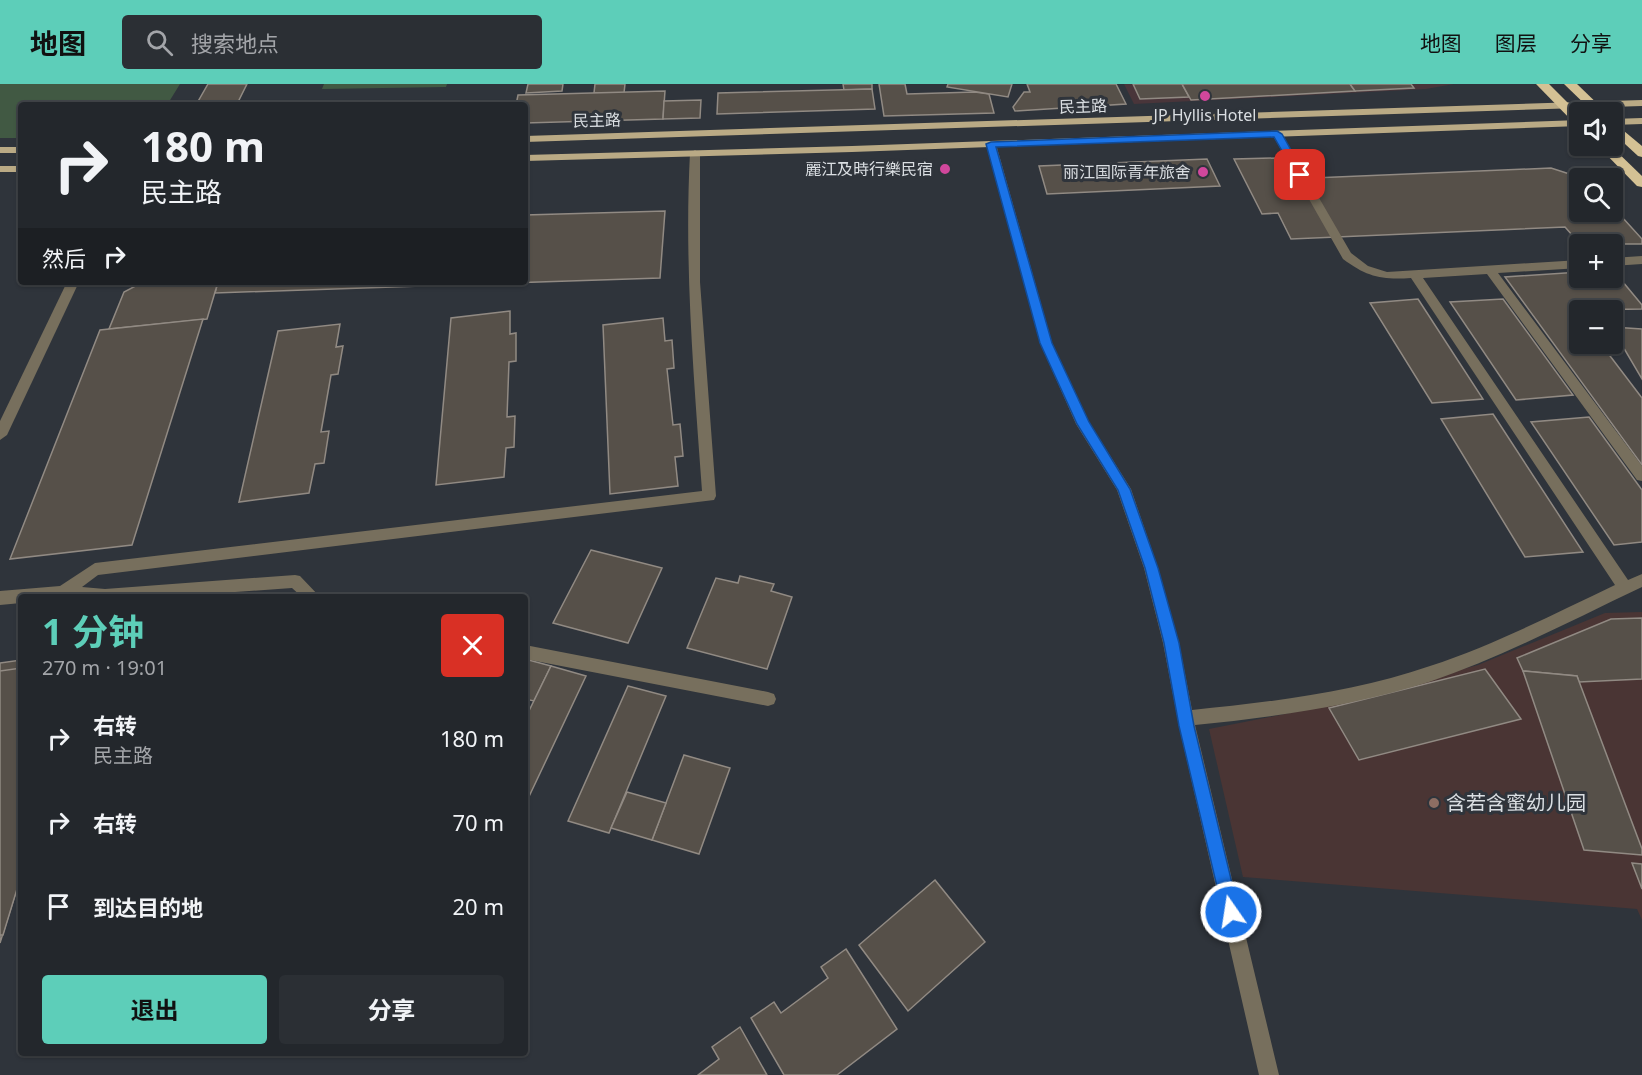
<!DOCTYPE html>
<html lang="zh">
<meta charset="utf-8">
<style>
body{margin:0;font-family:"Noto Sans","Noto Sans SC",sans-serif;background:#2b2f34;color:#f1f3f6;height:100vh;display:flex;flex-direction:column;font-size:22px;white-space:nowrap}
*{box-sizing:border-box;margin:0}
p{font-size:20px;color:#a3a5a9}
.icon{flex:none;width:33px;height:33px;fill:none;stroke:currentColor;stroke-width:2;stroke-linecap:round;stroke-linejoin:round}
.map{position:relative;flex:1;overflow:hidden}
.details{position:absolute;left:18px;top:510px;width:510px;height:462px;display:flex;flex-direction:column;background:#23272c;border-radius:6px;box-shadow:0 2px 4px #0004,0 0 0 2px #404448}
.details>*{flex:none}
.top-card{position:absolute;left:18px;top:18px;width:510px;height:183px;border-radius:6px;box-shadow:0 2px 4px #0004,0 0 0 2px #404448;background:#23272c;color:#f1f3f6;overflow:hidden}
.controls{position:absolute;left:1569px;top:18px;display:grid;gap:12px}
.controls a{display:grid;place-items:center;width:54px;height:54px;border-radius:6px;background:#23272c;box-shadow:0 2px 4px #0004,0 0 0 2px #404448;font-size:30px}
.pin{position:absolute;display:grid;place-items:center;width:51px;height:51px;color:#fff;margin:-26px;border-radius:12px;box-shadow:0 3px 9px #0006}
.me{position:absolute;width:66px;margin:-33px;rotate:347deg;stroke-linejoin:round;filter:drop-shadow(0 0 4px #0008)}
.turn{display:flex;align-items:center;gap:21px;height:126px;padding:0 24px;font-size:27px}
.turn .icon{width:78px;height:78px;stroke-width:2.5}
.turn b{display:block;font-size:42px;line-height:51px}
.then{display:flex;align-items:center;height:57px;padding:0 24px;background:#0003;gap:12px;font-size:22px}
.round{display:grid;place-items:center;flex:none;width:63px;height:63px;border-radius:6px;background:#2b2f34}
.overview{display:flex;align-items:center;justify-content:space-between;height:102px;padding:0 24px}
h1{font-size:36px;font-weight:700;line-height:45px;color:#5dceb9}
.cta{display:flex;gap:12px;margin-top:auto;padding:12px 24px}
.cta a{flex:1;height:69px;border-radius:6px;background:#5dceb9;color:#111;font-size:24px;font-weight:700;line-height:69px;text-align:center}
.cta a+a{background:#2b2f34;color:#f1f3f6}
ul{padding:0;list-style:none}
li{display:flex;align-items:center;gap:18px;height:84px;padding:0 24px}
li div{flex:1}
li b{display:block;font-size:22px}
li em{font-style:normal}
header{display:flex;align-items:center;gap:36px;box-sizing:border-box;height:84px;padding:0 30px;background:#5dceb9;color:#111}
header strong{font-size:28px}
nav{display:flex;gap:33px;margin-inline-start:auto;font-size:21px}
.search{width:420px;height:54px;background:#2b2f34;display:flex;align-items:center;gap:15px;box-sizing:border-box;padding:0 21px;border-radius:6px;color:#a3a5a9;font-size:22px}
.map>svg:first-child{display:block}
</style>
<header>
<strong>地图</strong>
<div class="search"><svg class="icon" aria-label="search" viewBox="0 0 24 24"><circle cx="10" cy="10" r="6"/><path d="M15 15l6 6"/></svg>搜索地点</div>
<nav><a>地图</a><a>图层</a><a>分享</a></nav>
</header>
<div class="map">
<svg width="1642" height="991" viewBox="0 0 1642 991">
<rect width="100%" height="100%" fill="#2f343b"/>
<polygon fill="#49353a" points="1124,0 1454,0 1426,5 1134,20"/>
<polygon fill="#4a3534" points="1642,528 1642,836 1637,825 1243,793 1209,645 1315,624 1478,581 1605,529"/>
<g fill="#415943">
<polygon points="0,0 180,0 167,21 21,21 21,54 0,54"/>
<polygon points="324,0 447,0 446,3 322,5"/>
</g>
<g fill="#565049" stroke="#918a83" stroke-width="1.5">
<polygon points="208,0 247,0 237,20 196,21"/>
<polygon points="528,0 563,0 562,7 526,9"/>
<polygon points="595,0 625,0 624,9 594,9"/>
<polygon points="843,0 872,0 872,5 844,6"/>
<polygon points="879,0 905,0 907,10 975,8 989,10 994,29 884,32"/>
<polygon points="948,0 1012,0 1008,13 947,3"/>
<polygon points="1027,0 1116,0 1126,20 1015,27 1013,23 1024,8 1030,8"/>
<polygon points="1133,0 1182,0 1189,13 1140,15"/>
<polygon points="1182,0 1350,0 1355,7 1191,16"/>
<polygon points="1350,0 1411,0 1414,4 1355,7"/>
<polygon points="872,5 875,25 717,30 718,9"/>
<polygon points="665,7 663,35 525,39 525,21 516,21 518,11"/>
<polygon points="701,16 700,34 663,35 664,17"/>
<polygon points="1277,74 1289,95 1551,84 1582,94 1580,94 1580,128 1612,128 1612,122 1642,155 1642,160 1580,160 1565,143 1291,155 1278,129 1262,130 1234,75"/>
<polygon points="1207,75 1220,102 1047,110 1039,82"/>
<polygon points="665,127 660,194 215,209 218,198 525,198 525,131"/>
<polygon points="1613,186 1642,221 1642,225 1580,226 1580,260 1601,260 1642,314 1642,381 1505,193 1580,188 1580,194 1612,194"/>
<polygon points="143,198 218,198 207,235 109,245 124,208"/>
<polygon points="1418,215 1483,315 1432,319 1370,219"/>
<polygon points="1503,215 1573,311 1516,316 1450,218"/>
<polygon points="510,227 510,250 516,249 516,277 509,278 507,333 515,332 514,363 506,364 504,393 436,401 451,234"/>
<polygon points="663,234 665,257 672,256 674,284 667,285 673,341 680,340 683,372 675,373 678,402 610,410 603,241"/>
<polygon points="203,235 132,461 10,475 100,246"/>
<polygon points="340,240 336,263 343,262 338,290 331,291 321,348 329,347 324,379 315,380 309,409 239,418 278,247"/>
<polygon points="1612,243 1642,245 1642,295 1612,244"/>
<polygon points="1493,330 1583,468 1525,473 1441,335"/>
<polygon points="1589,333 1642,406 1642,458 1614,461 1531,338"/>
<polygon points="591,466 662,484 628,559 553,539"/>
<polygon points="740,492 774,500 771,507 792,513 767,585 687,564 716,494 738,499"/>
<polygon points="1642,534 1642,595 1579,598 1577,592 1523,587 1517,574 1611,535"/>
<polygon points="525,575 551,582 534,617 525,615"/>
<polygon points="21,576 21,792 0,859 0,579"/>
<polygon points="551,582 586,592 525,721 525,635"/>
<polygon points="21,584 21,792 3,851 0,851 0,587"/>
<polygon points="1485,585 1521,635 1359,676 1329,624"/>
<polygon points="1523,587 1577,592 1642,765 1642,771 1584,766"/>
<polygon points="628,602 666,612 609,749 568,737"/>
<polygon points="684,671 730,684 699,770 652,756"/>
<polygon points="627,708 666,719 652,756 611,744"/>
<polygon points="1632,779 1642,780 1642,805"/>
<polygon points="935,796 985,858 908,927 859,861"/>
<polygon points="846,865 897,945 837,991 784,991 751,934 774,918 781,929 828,894 821,883"/>
<polygon points="740,943 767,991 698,991 719,975 712,963"/>
</g>
<g fill="none" stroke-linecap="round" stroke-linejoin="round">
<g fill="#776f5d" fill-rule="evenodd">
<path d="M1277,47l5,3 69,119 17,13 19,6 193,-12v8l-82,5 144,193v15l-5,-1 -150,-206 -64,4 205,302 14,-6v13c-70,33 -139,70 -213,95 -76,24 -155,35 -234,43l84,350h-20l-80,-349 -16,-83 -19,-75 -27,-78 -41,-66 -36,-81 -54,-199 1,-2 9,2 56,199 37,79 42,67 27,79 21,75 13,67c80,-8 162,-18 238,-44 64,-21 124,-52 185,-81l-204,-307c-29,2 -44,-1 -68,-19l-71,-125z"/>
<path d="M695,66l5,3v129l16,214 -2,4 -616,75 -16,12 23,2 190,-14 5,1 20,21h-18l-10,-9 -126,9h-145v6l-21,2v-14l60,-5 35,-23 607,-72c-8,-113 -18,-225 -12,-338z"/>
<polygon points="1642,172 1642,180 1612,182 1612,174"/>
<polygon points="67,198 79,198 7,351 0,356 0,337"/>
<polygon points="525,561 768,608 774,610 776,615 774,620 768,622 525,575"/>
</g>
<g fill="#baaa85" fill-rule="evenodd">
<polygon points="1642,16 1642,22 525,58 525,52"/>
<polygon points="1642,34 1642,40 1612,41 1612,35"/>
<polygon points="1580,36 1580,42 852,68 525,77 525,71 852,62"/>
<rect x="0" y="63" width="21" height="6"/>
<rect x="0" y="82" width="21" height="6"/>
</g>
<g fill="#d4c194" fill-rule="evenodd">
<polygon points="1536,0 1549,0 1580,31 1580,42 1576,41"/>
<polygon points="1564,0 1577,0 1606,28 1593,28"/>
<polygon points="1612,37 1642,62 1642,73 1638,72 1612,48"/>
<polygon points="1598,62 1611,62 1642,92 1642,103 1637,102"/>
</g>
</g>
<polygon fill="#1a73e8" stroke="#114b97" stroke-width="1.5" points="1277,47 1282,50 1305,91 1304,93 1297,93 1274,53 996,63 1052,259 1089,338 1130,405 1158,484 1179,559 1194,642 1239,828 1237,834 1231,836 1225,834 1223,828 1179,642 1164,559 1145,484 1118,406 1077,340 1040,259 986,60 991,58"/>
<g fill="#d1479c" stroke="#2f343b" stroke-width="2">
<circle cx="1205" cy="12" r="6"/>
<circle cx="945" cy="85" r="6"/>
<circle cx="1203" cy="88" r="6"/>
</g>
<circle fill="#8d6e63" stroke="#2f343b" stroke-width="2" cx="1434" cy="719" r="6"/>
<g text-anchor="middle" stroke-width="6" stroke-linejoin="round" paint-order="stroke">
<g font-size="16" fill="#dadee2" stroke="#2f343b">
<text transform="translate(1083 22) rotate(-2)" y="6">民主路</text>
<text transform="translate(597 36) rotate(-1)" y="6">民主路</text>
</g>
<g font-size="16" fill="#dadee2" stroke="#2f343b" text-anchor="end">
<text x="1205" y="37" text-anchor="middle">JP Hyllis Hotel</text>
<text x="933" y="91">麗江及時行樂民宿</text>
<text x="1191" y="94">丽江国际青年旅舍</text>
</g>
<g font-size="20" fill="#dadee2" stroke="#2f343b" text-anchor="start">
<text x="1446" y="726">含若含蜜幼儿园</text>
</g>
</g>
</svg>
<div class="controls">
<a><svg class="icon" aria-label="sound" viewBox="0 0 24 24"><path d="M4 9h4l5-4v14l-5-4H4zM17 9q2 3 0 6"/></svg></a>
<a><svg class="icon" aria-label="search" viewBox="0 0 24 24"><circle cx="10" cy="10" r="6"/><path d="M15 15l6 6"/></svg></a>
<a>+</a>
<a>−</a>
</div>
<div class="pin" style="left:1300px;top:91px;background:#d93025"><svg class="icon" aria-label="arrive" viewBox="0 0 24 24"><path d="M6 21V4h12l-3 4 3 4H6"/></svg></div>
<svg class="me" style="left:1231px;top:828px" viewBox="-20 -20 40 40"><circle r="17" fill="#1a73e8" stroke="#fff" stroke-width="3"/><path d="M0-11L8 9 0 5-8 9z" fill="#fff"/></svg>
<div class="top-card">
<div class="turn"><svg class="icon" aria-label="right" viewBox="0 0 24 24"><path d="M7 20v-9h11M14 6l5 5-5 5"/></svg><div><b>180 m</b>民主路</div></div>
<div class="then">然后<svg class="icon" aria-label="right" viewBox="0 0 24 24"><path d="M7 20v-9h11M14 6l5 5-5 5"/></svg></div>
</div>
<section class="details">
<div class="overview"><div><h1>1 分钟</h1><p>270 m · 19:01</p></div><a class="round" style="background:#d93025;color:#fff"><svg class="icon" aria-label="close" viewBox="0 0 24 24"><path d="M6 6l12 12M18 6L6 18"/></svg></a></div>
<ul>
<li><svg class="icon" aria-label="right" viewBox="0 0 24 24"><path d="M7 20v-9h11M14 6l5 5-5 5"/></svg><div><b>右转</b><p>民主路</p></div><em>180 m</em></li>
<li><svg class="icon" aria-label="right" viewBox="0 0 24 24"><path d="M7 20v-9h11M14 6l5 5-5 5"/></svg><div><b>右转</b></div><em>70 m</em></li>
<li><svg class="icon" aria-label="arrive" viewBox="0 0 24 24"><path d="M6 21V4h12l-3 4 3 4H6"/></svg><div><b>到达目的地</b></div><em>20 m</em></li>
</ul>
<div class="cta"><a>退出</a><a>分享</a></div>
</section>
</div>
